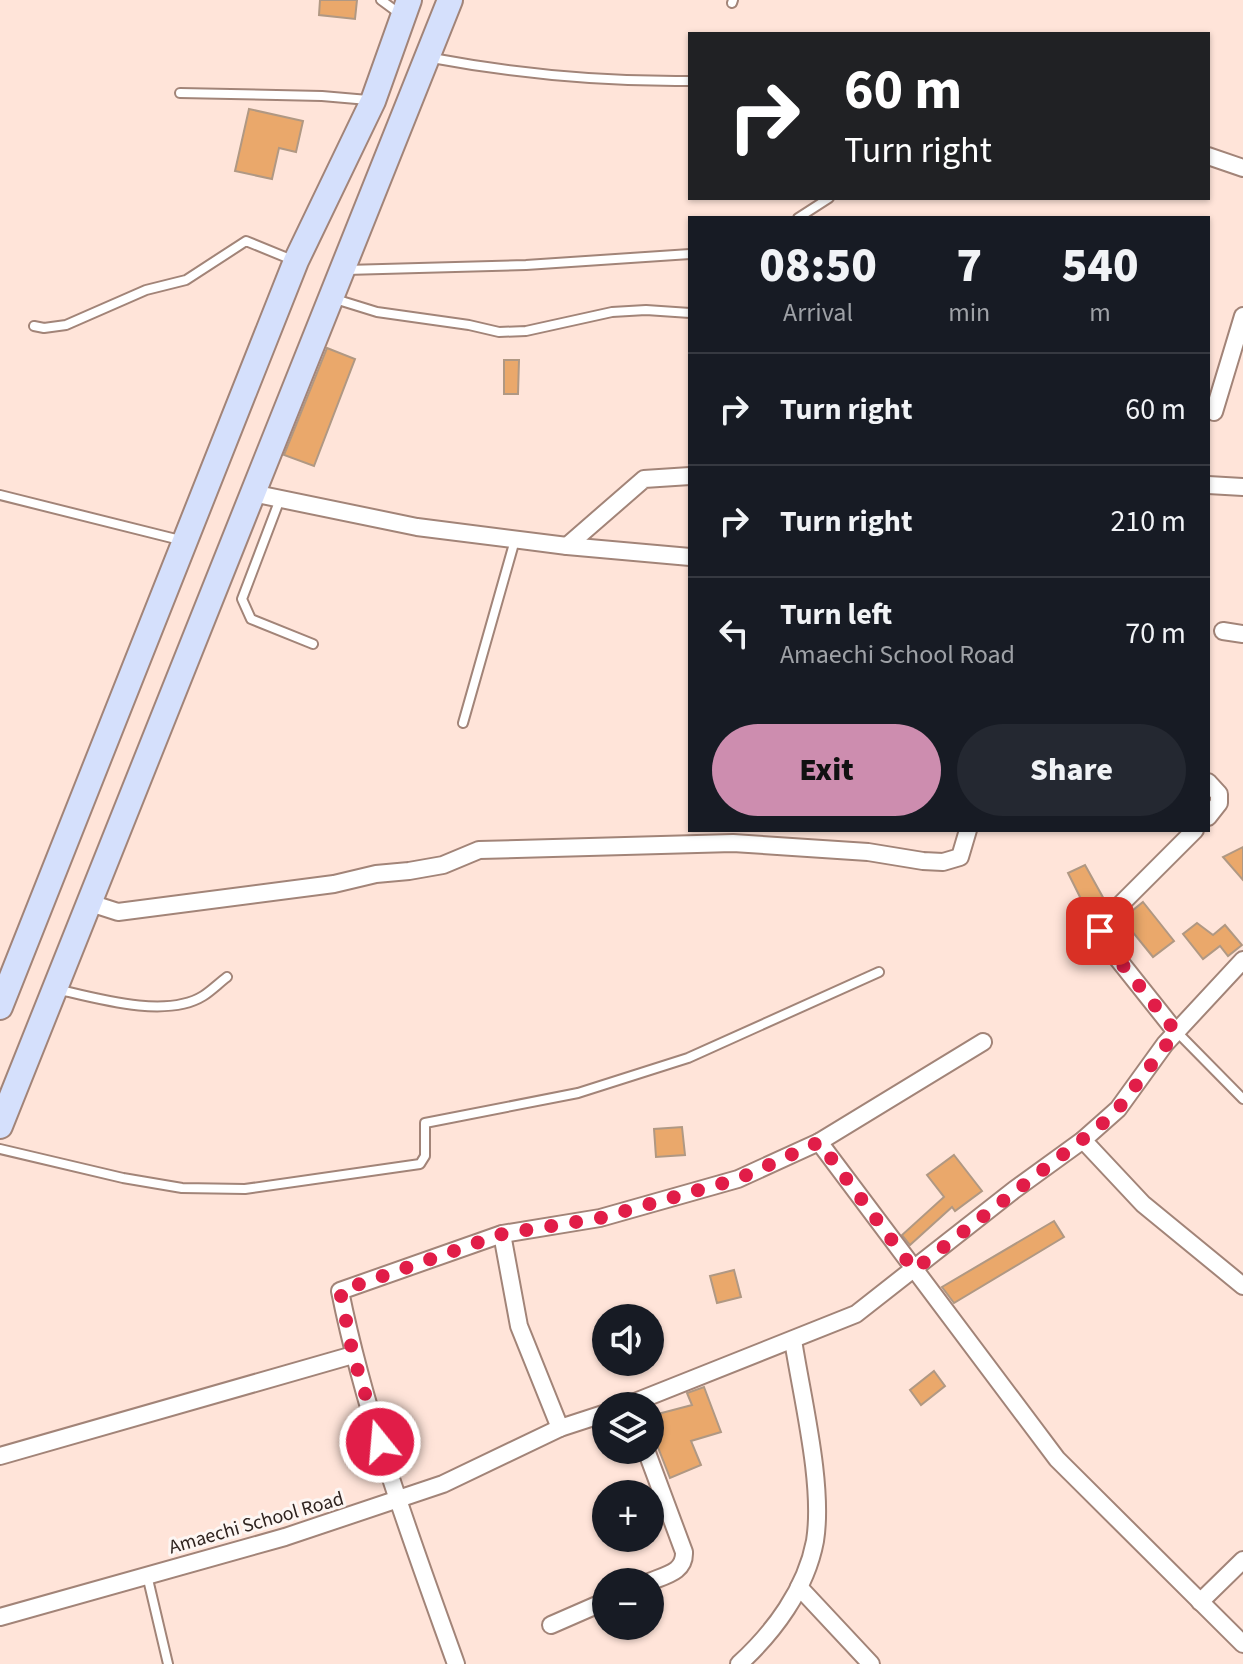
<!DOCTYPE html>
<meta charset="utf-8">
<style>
body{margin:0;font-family:"Source Sans 3",sans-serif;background:#242831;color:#f1f3f6;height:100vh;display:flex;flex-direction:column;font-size:30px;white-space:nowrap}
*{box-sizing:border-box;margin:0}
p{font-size:26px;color:#9ea1a6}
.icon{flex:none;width:44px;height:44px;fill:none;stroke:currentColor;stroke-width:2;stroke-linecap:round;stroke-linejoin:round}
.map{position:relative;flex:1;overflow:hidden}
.details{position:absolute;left:688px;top:216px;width:522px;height:616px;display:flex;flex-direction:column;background:#171b24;border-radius:0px;box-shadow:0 2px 6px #0004}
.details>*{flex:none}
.banner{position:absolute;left:688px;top:32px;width:522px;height:168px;border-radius:0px;box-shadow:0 2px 6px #0004;background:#202124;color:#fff;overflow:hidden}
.fabs{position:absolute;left:592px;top:1304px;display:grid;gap:16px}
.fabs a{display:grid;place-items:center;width:72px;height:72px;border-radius:50%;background:#171b24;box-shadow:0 2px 6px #0004;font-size:40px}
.pin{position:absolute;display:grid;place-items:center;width:68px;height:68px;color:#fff;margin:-34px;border-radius:16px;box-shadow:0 4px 12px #0006}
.me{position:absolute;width:88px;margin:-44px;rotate:343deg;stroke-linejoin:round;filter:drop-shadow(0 0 6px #0008)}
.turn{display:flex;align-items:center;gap:28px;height:168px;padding:0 24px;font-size:36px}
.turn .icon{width:104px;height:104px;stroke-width:2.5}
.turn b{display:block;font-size:56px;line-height:68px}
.eta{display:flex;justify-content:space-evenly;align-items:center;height:136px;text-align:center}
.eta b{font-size:48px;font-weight:800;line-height:56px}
.cta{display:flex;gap:16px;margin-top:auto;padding:16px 24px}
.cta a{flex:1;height:92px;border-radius:48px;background:#cd8daf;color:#111;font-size:32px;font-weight:800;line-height:92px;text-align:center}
.cta a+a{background:#242831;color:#f1f3f6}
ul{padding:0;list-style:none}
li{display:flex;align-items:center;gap:24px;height:112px;padding:0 24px;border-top:2px solid #363941}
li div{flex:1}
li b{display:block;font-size:30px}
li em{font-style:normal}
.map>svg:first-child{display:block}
</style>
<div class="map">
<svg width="1243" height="1664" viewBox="0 0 1243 1664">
<rect width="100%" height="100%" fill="#ffe4d9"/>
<g fill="#eaa86b" stroke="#b09883" stroke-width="2">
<polygon points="320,0 357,0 355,19 319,15"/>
<polygon points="249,109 303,121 296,152 279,148 272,179 235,171"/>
<polygon points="327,348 355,359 314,466 284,455"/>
<polygon points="504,360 519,360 518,394 504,394"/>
<polygon points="1243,847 1243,880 1223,857"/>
<polygon points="1085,865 1105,901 1085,907 1068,873"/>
<polygon points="1143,902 1174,941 1153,957 1122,919"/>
<polygon points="1197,923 1213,935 1225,925 1242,945 1228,956 1220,946 1203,959 1183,934"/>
<polygon points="682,1127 685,1155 656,1157 654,1129"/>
<polygon points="954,1155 982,1191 955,1211 952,1207 910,1245 902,1235 944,1197 927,1175"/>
<polygon points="1054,1221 1064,1237 954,1303 942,1287"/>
<polygon points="734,1270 741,1297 717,1303 710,1276"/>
<polygon points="934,1371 945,1386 921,1405 910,1390"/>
<polygon points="704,1387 721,1432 691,1441 701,1465 670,1478 650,1427 650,1416 692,1405 687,1393"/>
</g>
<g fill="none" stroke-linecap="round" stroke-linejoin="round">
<defs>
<g id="service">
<polyline points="381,0 400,14"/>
<polyline points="732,3 733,0"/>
<path d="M432,58c86,16 171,24 258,23"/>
<polyline points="180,93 322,96 368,100"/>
<polyline points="798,218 829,198"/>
<polyline points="346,270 526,265 690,254"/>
<polyline points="335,299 377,312 469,325 499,332 526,331 612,312 646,310 690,313"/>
<polyline points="34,326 44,328 66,325 146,290 186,280 246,241 295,261"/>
<polyline points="0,495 184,541"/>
<polyline points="280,499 242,599 251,619 313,644"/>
<polyline points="463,723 515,540"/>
<path d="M56,989c39,9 110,30 147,7 8,-5 16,-13 24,-19"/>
<polyline points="1177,1032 1243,1099"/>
<polyline points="0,1149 123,1178 182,1188 245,1189 420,1164 425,1156 425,1123 578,1093 688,1058 879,972"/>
<polyline points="147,1575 168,1664"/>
</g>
<g id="minor">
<polyline points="1208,156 1243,168"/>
<polyline points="1214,412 1243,316"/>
<polyline points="1208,485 1243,487"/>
<polyline points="252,493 417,527 567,546 690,557"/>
<polyline points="567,546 644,479 690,476"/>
<polyline points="1223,631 1243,634"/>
<polyline points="1208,782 1219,794 1219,803 1208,817"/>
<polyline points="90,903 118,912 334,884 376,874 409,871 443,865 479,850 733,843 868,852 923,861 943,862 960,857 968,830"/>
<polyline points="1176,1032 1102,939 1100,931 1105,920 1195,830"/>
<polyline points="1083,1140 1143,1204 1243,1286"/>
<polyline points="819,1142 1057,1459 1243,1644"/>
<polyline points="502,1234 519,1326 560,1428"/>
<polyline points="625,1406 856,1314 1014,1190 1083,1140 1118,1109 1165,1044 1243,960"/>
<path d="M646,1450l38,102c1,20 -18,23 -35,30"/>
<polyline points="0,1456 353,1355"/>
<polyline points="799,1587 871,1664"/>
<polyline points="1200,1602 1243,1560"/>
<polyline points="0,1617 285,1537 443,1484 560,1428 606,1413"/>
<polyline points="551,1625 606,1601"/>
<path d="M456,1664c-44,-123 -90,-245 -116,-373l162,-57 98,-16 138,-39 81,-37 164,-100"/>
<path d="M739,1664c35,-32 67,-75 76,-123 9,-56 -13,-143 -22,-201"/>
</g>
<g id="secondary">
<polyline points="0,1007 296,261 373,101 409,0"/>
<polyline points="0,1126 450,0"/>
</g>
</defs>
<use href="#service" stroke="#a28478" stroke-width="12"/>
<use href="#minor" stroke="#a28478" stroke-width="20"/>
<use href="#secondary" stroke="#a28478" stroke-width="28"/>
<use href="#service" stroke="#fff" stroke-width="8"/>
<use href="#minor" stroke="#fff" stroke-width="16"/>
<use href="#secondary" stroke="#d5e0fc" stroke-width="24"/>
</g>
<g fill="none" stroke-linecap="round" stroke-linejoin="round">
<polyline stroke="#e11d48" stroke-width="14" stroke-dasharray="0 25.2" points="380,1442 353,1355 340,1291 502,1234 600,1218 738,1179 819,1142 914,1270 1101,1125 1118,1109 1176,1032 1102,939 1100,931"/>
</g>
<g text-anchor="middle" stroke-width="6" stroke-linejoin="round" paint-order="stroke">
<g font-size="20" fill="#2f231f" stroke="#fdf6f3">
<text transform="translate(256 1522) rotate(-16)" y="7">Amaechi School Road</text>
</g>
</g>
</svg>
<div class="fabs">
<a><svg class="icon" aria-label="sound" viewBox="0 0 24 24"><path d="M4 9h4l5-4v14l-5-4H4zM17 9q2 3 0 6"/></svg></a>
<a><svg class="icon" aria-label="layers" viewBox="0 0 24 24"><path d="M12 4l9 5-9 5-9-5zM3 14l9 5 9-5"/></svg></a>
<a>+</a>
<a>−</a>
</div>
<div class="pin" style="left:1100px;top:931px;background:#d93025"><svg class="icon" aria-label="arrive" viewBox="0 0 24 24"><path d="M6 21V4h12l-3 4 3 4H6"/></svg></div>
<svg class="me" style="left:380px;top:1442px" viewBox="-20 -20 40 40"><circle r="17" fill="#e11d48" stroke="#fff" stroke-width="3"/><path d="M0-11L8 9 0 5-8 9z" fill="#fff"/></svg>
<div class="banner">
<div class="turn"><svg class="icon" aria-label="right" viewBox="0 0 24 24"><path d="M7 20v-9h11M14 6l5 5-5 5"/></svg><div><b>60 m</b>Turn right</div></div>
</div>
<section class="details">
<div class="eta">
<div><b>08:50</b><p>Arrival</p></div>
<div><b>7</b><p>min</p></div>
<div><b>540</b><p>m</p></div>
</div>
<ul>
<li><svg class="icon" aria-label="right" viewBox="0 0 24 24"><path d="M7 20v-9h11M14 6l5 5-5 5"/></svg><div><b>Turn right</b></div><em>60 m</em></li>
<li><svg class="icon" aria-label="right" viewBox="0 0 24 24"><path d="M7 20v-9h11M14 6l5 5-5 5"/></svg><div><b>Turn right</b></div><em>210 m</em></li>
<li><svg class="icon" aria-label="left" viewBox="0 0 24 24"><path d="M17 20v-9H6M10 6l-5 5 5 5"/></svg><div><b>Turn left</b><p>Amaechi School Road</p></div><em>70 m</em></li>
</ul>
<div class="cta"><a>Exit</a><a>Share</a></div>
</section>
</div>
